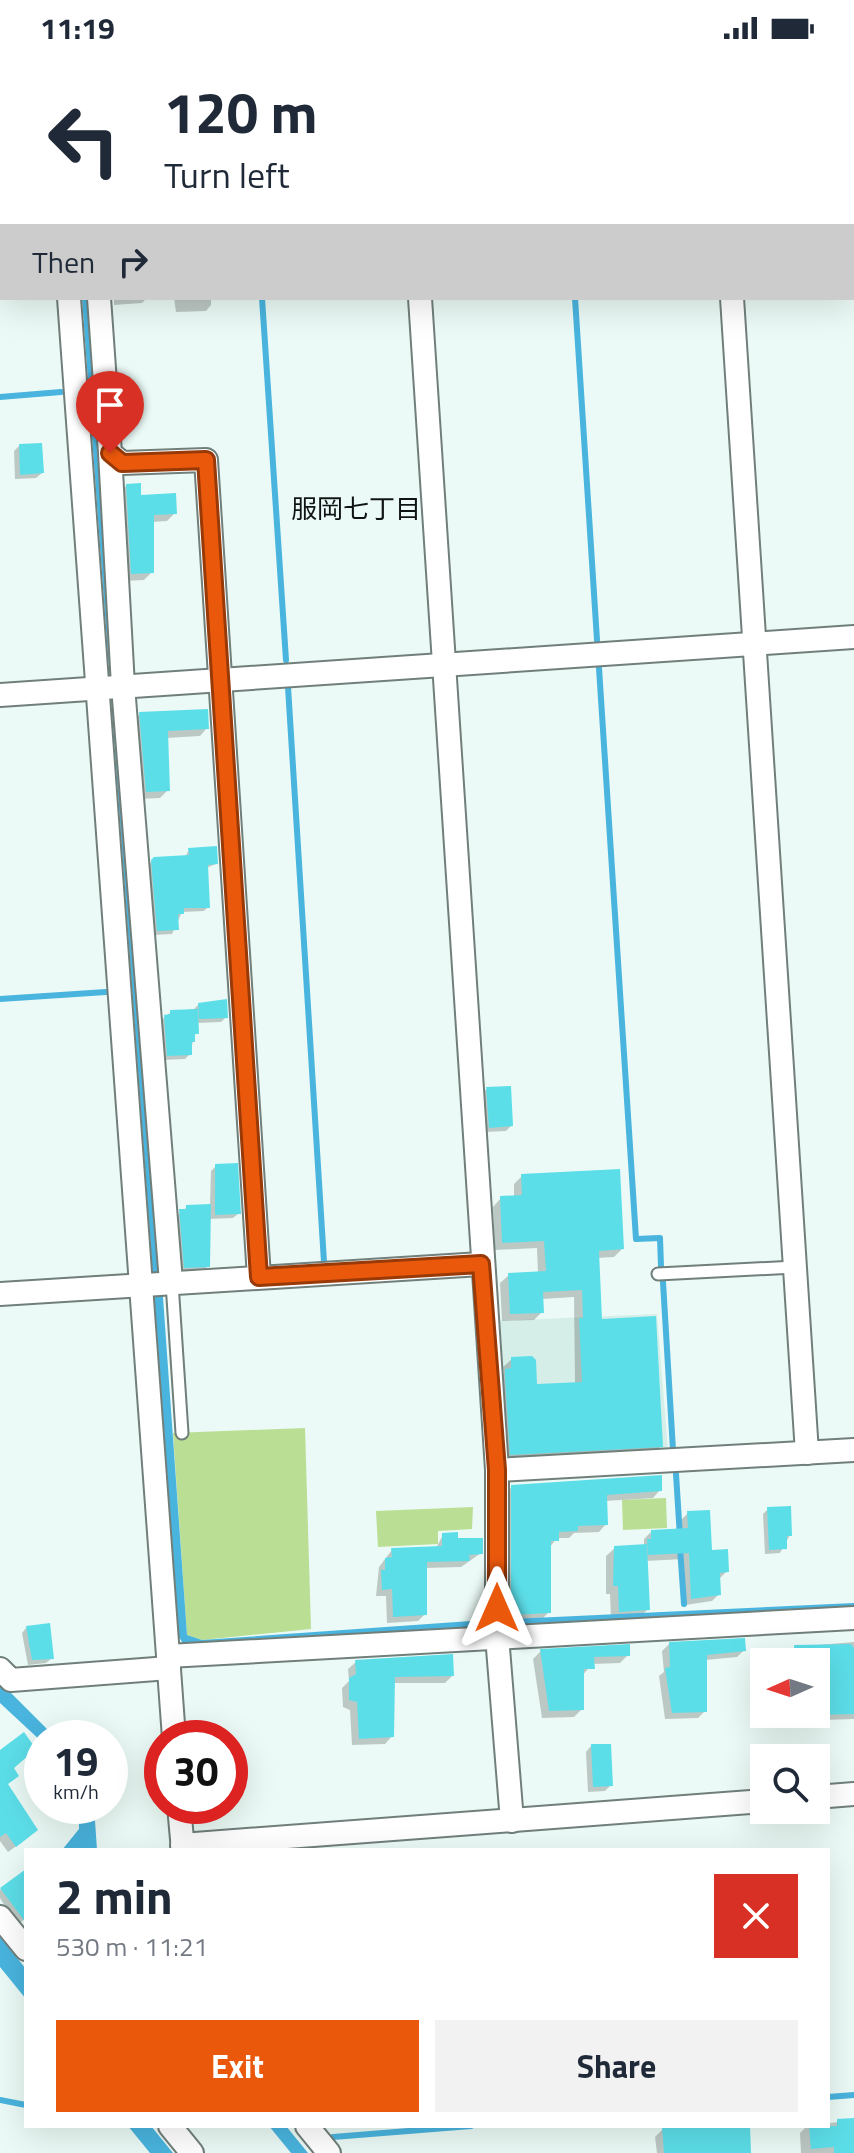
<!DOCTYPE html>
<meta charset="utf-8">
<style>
body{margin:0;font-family:"Titillium Web","Noto Sans JP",sans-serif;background:#f2f2f3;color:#1f2937;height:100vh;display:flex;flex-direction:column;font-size:30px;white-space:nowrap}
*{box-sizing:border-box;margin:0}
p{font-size:26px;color:#747a83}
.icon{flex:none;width:44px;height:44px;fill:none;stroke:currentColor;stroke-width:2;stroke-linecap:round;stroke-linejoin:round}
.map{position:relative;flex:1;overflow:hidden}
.details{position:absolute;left:24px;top:1792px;width:806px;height:280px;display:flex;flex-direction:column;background:#fff;border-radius:0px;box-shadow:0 8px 32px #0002}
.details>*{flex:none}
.banner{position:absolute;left:0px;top:0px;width:854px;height:244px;box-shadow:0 8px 32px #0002;background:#fff;color:#1f2937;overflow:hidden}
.needle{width:52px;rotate:267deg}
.tools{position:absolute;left:750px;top:1592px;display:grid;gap:16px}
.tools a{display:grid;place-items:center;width:80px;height:80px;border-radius:0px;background:#fff;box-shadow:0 8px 32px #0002;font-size:40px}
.speed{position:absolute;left:24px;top:1664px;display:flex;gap:16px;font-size:40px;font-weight:700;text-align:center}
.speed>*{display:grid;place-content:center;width:104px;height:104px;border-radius:50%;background:#fff;box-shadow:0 8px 32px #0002;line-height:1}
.speed small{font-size:20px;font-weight:400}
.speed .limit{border:12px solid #d22;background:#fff;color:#111}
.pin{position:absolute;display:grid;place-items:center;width:68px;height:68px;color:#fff;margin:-82px -34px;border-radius:50% 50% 50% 0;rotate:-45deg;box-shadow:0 0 8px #0007}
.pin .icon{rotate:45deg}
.me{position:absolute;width:88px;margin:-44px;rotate:0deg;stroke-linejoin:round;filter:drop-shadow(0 0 6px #0008)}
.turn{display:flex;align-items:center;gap:28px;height:168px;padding:0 32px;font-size:36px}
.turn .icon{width:104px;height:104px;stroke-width:2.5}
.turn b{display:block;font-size:56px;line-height:68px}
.then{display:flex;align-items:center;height:76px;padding:0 32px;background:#0003;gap:16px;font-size:30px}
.round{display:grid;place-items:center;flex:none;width:84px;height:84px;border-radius:0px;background:#f2f2f3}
.head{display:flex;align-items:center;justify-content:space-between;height:136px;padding:0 32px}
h1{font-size:48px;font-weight:700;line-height:60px}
.cta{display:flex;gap:16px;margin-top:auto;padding:16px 32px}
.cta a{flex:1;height:92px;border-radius:0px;background:#ea580c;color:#fff;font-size:32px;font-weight:700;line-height:92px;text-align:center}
.cta a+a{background:#f2f2f3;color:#1f2937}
.status{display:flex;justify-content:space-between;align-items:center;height:56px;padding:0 40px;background:#fff;direction:ltr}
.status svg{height:22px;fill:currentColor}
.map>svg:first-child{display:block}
</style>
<div class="status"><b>11:19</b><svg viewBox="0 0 49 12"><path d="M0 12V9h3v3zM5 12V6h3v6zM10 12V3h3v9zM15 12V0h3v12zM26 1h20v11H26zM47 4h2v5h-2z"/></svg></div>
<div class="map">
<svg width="854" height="2097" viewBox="0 0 854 2097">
<rect width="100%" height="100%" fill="#ebfaf6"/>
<polygon fill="#d6eee8" points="657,1258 668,1394 511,1403 504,1397 495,1265"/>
<g fill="#bade93">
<polygon points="305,1372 311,1573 202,1584 187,1579 173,1377"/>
<polygon points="666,1442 667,1472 623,1474 622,1444"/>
<polygon points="473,1451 472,1473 438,1475 438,1488 378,1491 376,1455"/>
</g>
<g fill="#49b4de">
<polygon points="82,242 92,242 187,1579 202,1584 485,1564 486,1570 185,1591 179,1581"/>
<polygon points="0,1626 48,1674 55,1682 42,1682 42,1686 0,1647"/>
<polygon points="79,1750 94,1750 97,1794 62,1794 79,1773"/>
<polygon points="0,1881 26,1913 26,1943 0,1911"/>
<polygon points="128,2070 151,2070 173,2097 150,2097"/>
<polygon points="269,2070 286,2070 308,2097 291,2097"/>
</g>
<g fill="#0003">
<polygon points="114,242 147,242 142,247 114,249"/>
<polygon points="174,242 211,242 211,249 206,255 176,256"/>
<polygon points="19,390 42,417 36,422 15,423 14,395"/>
<polygon points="127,429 140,441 175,457 167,465 152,466 152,516 144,524 124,525 119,437"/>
<polygon points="140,658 207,672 200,680 166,682 168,734 160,742 138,743 132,665"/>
<polygon points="189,794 216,808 206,812 208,851 204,855 182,856 172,878 153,879 147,811 155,802 185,801"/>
<polygon points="199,948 226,961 221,966 197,967 190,998 185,1003 162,1004 159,966 171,956 194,953"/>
<polygon points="487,1033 511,1070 506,1075 484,1076 481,1038"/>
<polygon points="216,1110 239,1157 233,1162 209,1163 208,1210 200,1219 176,1220 172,1164 187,1151 210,1150 211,1115"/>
<polygon points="522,1120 622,1193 614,1201 597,1202 600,1265 661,1390 653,1398 503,1406 498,1323 504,1317 503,1311 512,1303 535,1330 575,1328 574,1241 542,1243 542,1256 534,1264 502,1265 500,1227 509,1219 538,1218 537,1192 495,1194 493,1151 501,1142 514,1142 514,1128"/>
<polygon points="512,1431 660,1434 653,1442 605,1445 606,1468 599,1476 574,1477 569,1482 557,1482 549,1492 549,1556 541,1564 504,1566 504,1438"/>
<polygon points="768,1453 790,1479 780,1497 765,1498 763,1458"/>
<polygon points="688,1457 710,1496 727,1515 720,1522 719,1538 712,1545 685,1549 683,1503 646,1505 648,1553 639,1562 611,1563 610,1538 606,1538 606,1500 615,1492 644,1491 644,1483 651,1476 682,1474 681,1464"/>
<polygon points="443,1479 481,1497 461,1511 425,1512 425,1558 418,1565 387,1567 386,1540 376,1540 379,1511 392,1494 436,1492"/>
<polygon points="27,1571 52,1602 46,1607 28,1609 22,1577"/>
<polygon points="854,1586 854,1663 792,1665 792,1658 816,1658 816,1606 789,1606 789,1598 795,1591"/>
<polygon points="669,1588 744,1594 737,1601 705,1604 705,1655 698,1662 665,1663 659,1620 664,1616 662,1595"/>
<polygon points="541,1595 628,1599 620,1607 592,1608 582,1620 582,1653 574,1661 542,1662 533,1603"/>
<polygon points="356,1606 452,1620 445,1627 393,1627 392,1680 385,1688 352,1689 350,1654 343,1651 342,1632 349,1625 348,1613"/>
<polygon points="591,1690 611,1729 605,1735 588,1736 586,1696"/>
<polygon points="0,1699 6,1729 29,1781 8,1796 0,1785"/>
<polygon points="25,1816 26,1862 17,1869 0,1842 0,1834"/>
<polygon points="854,2064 854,2097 801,2097 800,2077 807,2070"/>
<polygon points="748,2070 749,2097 657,2097 655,2081 663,2073"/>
</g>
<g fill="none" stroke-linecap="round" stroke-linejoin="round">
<g stroke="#49b4de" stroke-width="6">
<polyline points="247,0 247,2"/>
<polyline points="559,0 559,2"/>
<polyline points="262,242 286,604"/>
<polyline points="575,242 597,584"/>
<polyline points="0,341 61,336"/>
<polyline points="599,612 636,1183 660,1182 661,1210"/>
<polyline points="288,631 324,1206"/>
<polyline points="0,943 106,936"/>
<polyline points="663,1226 673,1394"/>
<polyline points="676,1418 680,1481"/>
<polyline points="680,1492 684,1548"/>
<polyline points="512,1566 854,1550"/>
<polyline points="828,2041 854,2039"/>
<polyline points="0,2044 26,2049"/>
<polyline points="333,2081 471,2070"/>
</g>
</g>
<g fill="#5cdee9">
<polygon points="42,387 44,417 20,419 19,388"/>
<polygon points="141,427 141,439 176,437 177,458 154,459 154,517 131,518 126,428"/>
<polygon points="208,653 209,673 168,675 170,735 146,736 139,656"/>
<polygon points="217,790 218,808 208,809 210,852 184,852 184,858 178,858 179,874 157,875 151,804 154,801 189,799 188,792"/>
<polygon points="227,943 228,962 199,963 198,947"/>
<polygon points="198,953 199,978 195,978 195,986 192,986 192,999 167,1000 164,959 170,958 170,954"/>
<polygon points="511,1030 513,1070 489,1072 486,1031"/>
<polygon points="238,1107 241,1158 215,1159 215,1108"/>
<polygon points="620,1113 624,1193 599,1195 602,1263 656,1260 663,1391 510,1399 505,1320 505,1313 511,1312 511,1301 532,1300 536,1304 537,1328 582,1326 579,1262 583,1262 582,1234 543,1236 544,1257 510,1258 508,1217 546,1215 544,1185 502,1187 500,1140 522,1139 521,1118"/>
<polygon points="211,1148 210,1211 184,1212 179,1153 186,1153 186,1149"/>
<polygon points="662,1419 662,1435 607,1439 608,1469 578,1470 578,1475 559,1476 559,1485 551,1485 551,1557 511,1559 511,1429"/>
<polygon points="791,1450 792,1480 787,1480 787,1493 769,1494 767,1451"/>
<polygon points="710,1454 712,1494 728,1493 729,1516 720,1517 721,1539 691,1543 689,1497 648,1499 647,1483 651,1483 651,1474 688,1472 687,1455"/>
<polygon points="458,1476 458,1482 483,1482 483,1498 469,1499 470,1505 427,1506 427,1559 393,1561 392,1533 382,1534 381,1514 385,1514 385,1502 392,1501 391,1492 442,1490 442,1477"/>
<polygon points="647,1488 650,1554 619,1556 618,1530 613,1530 614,1490"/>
<polygon points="50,1567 54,1603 32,1604 26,1570"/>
<polygon points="745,1582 746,1595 707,1599 707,1656 672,1657 665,1612 670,1611 669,1586"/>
<polygon points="630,1588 630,1600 594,1601 595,1613 584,1613 584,1654 549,1655 540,1593"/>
<polygon points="851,1588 854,1592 854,1658 816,1659 819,1644 816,1606 795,1606 794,1589"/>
<polygon points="453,1598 454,1620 395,1621 394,1681 359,1683 357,1646 349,1644 349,1622 356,1618 355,1604"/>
<polygon points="24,1676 36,1693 14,1712 19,1720 8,1728 38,1774 16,1791 6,1777 0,1781 0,1694"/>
<polygon points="591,1688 611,1688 613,1730 593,1731"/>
<polygon points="26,1813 26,1867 0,1832"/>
<polygon points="854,2062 854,2097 834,2097 834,2091 811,2093 809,2070 837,2070 837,2063"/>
<polygon points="750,2070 751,2097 664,2097 662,2071"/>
</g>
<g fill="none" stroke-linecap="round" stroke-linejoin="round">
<defs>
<g id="service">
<polyline points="658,1218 795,1211"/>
<polyline points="172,1227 182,1377"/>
</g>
<g id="minor">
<polyline points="51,0 52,2"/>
<polyline points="82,0 82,2"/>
<polyline points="405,0 405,2"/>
<polyline points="717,0 717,2"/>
<polyline points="0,39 2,39"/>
<polyline points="69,242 174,1682"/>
<polyline points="99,242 110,397 122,407 206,404 259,1221"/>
<polyline points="420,242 497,1414 497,1580 512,1765"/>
<polyline points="732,242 807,1397"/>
<polyline points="110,397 123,630 171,1226"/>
<polyline points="0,639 854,581"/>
<polyline points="0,1238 481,1208"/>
<polyline points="497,1414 854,1394"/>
<polyline points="168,1600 854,1562"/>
<polyline points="0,1613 11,1624 169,1612"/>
<polyline points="816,1741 854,1738"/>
<polyline points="179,1750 183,1794"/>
<polyline points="182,1789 764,1745"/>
<polyline points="0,1861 26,1893"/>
<polyline points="170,2070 192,2097"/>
<polyline points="307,2070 329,2097"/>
</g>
</defs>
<use href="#service" stroke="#717f7b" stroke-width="15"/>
<use href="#minor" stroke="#717f7b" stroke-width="26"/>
<use href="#service" stroke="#fff" stroke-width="11"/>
<use href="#minor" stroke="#fff" stroke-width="22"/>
</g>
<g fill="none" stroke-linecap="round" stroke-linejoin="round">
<defs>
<polyline id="route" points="110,397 122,407 206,404 259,1221 481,1208 497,1414 497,1552"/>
</defs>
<use href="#route" stroke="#983908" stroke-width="20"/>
<use href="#route" stroke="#ea580c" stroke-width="14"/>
</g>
<g text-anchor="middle" stroke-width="6" stroke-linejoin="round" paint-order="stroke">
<g font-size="26" fill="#0f1413" stroke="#ebfaf6">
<text x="356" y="462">服岡七丁目</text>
</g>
</g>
</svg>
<div class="tools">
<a><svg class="needle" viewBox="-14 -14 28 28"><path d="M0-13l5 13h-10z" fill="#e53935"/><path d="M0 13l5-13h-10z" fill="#747a83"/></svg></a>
<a><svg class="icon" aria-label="search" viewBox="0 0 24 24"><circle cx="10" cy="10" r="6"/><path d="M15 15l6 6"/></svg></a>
</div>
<div class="speed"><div>19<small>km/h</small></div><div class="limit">30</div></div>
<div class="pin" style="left:110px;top:397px;background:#d93025"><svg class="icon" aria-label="arrive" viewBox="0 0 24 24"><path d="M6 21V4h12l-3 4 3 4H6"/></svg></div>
<svg class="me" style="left:497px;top:1552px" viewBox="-20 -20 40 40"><path d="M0-17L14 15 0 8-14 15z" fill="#ea580c" stroke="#fff" stroke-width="4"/></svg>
<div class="banner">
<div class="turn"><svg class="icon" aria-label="left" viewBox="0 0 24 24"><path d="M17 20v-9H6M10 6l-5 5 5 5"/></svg><div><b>120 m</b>Turn left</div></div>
<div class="then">Then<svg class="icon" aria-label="right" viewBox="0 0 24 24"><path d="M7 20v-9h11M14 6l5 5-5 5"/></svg></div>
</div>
<section class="details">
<div class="head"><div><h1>2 min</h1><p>530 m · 11:21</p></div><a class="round" style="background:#d93025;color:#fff"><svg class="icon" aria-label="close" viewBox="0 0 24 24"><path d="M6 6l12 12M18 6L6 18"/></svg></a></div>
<div class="cta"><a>Exit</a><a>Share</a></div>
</section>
</div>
